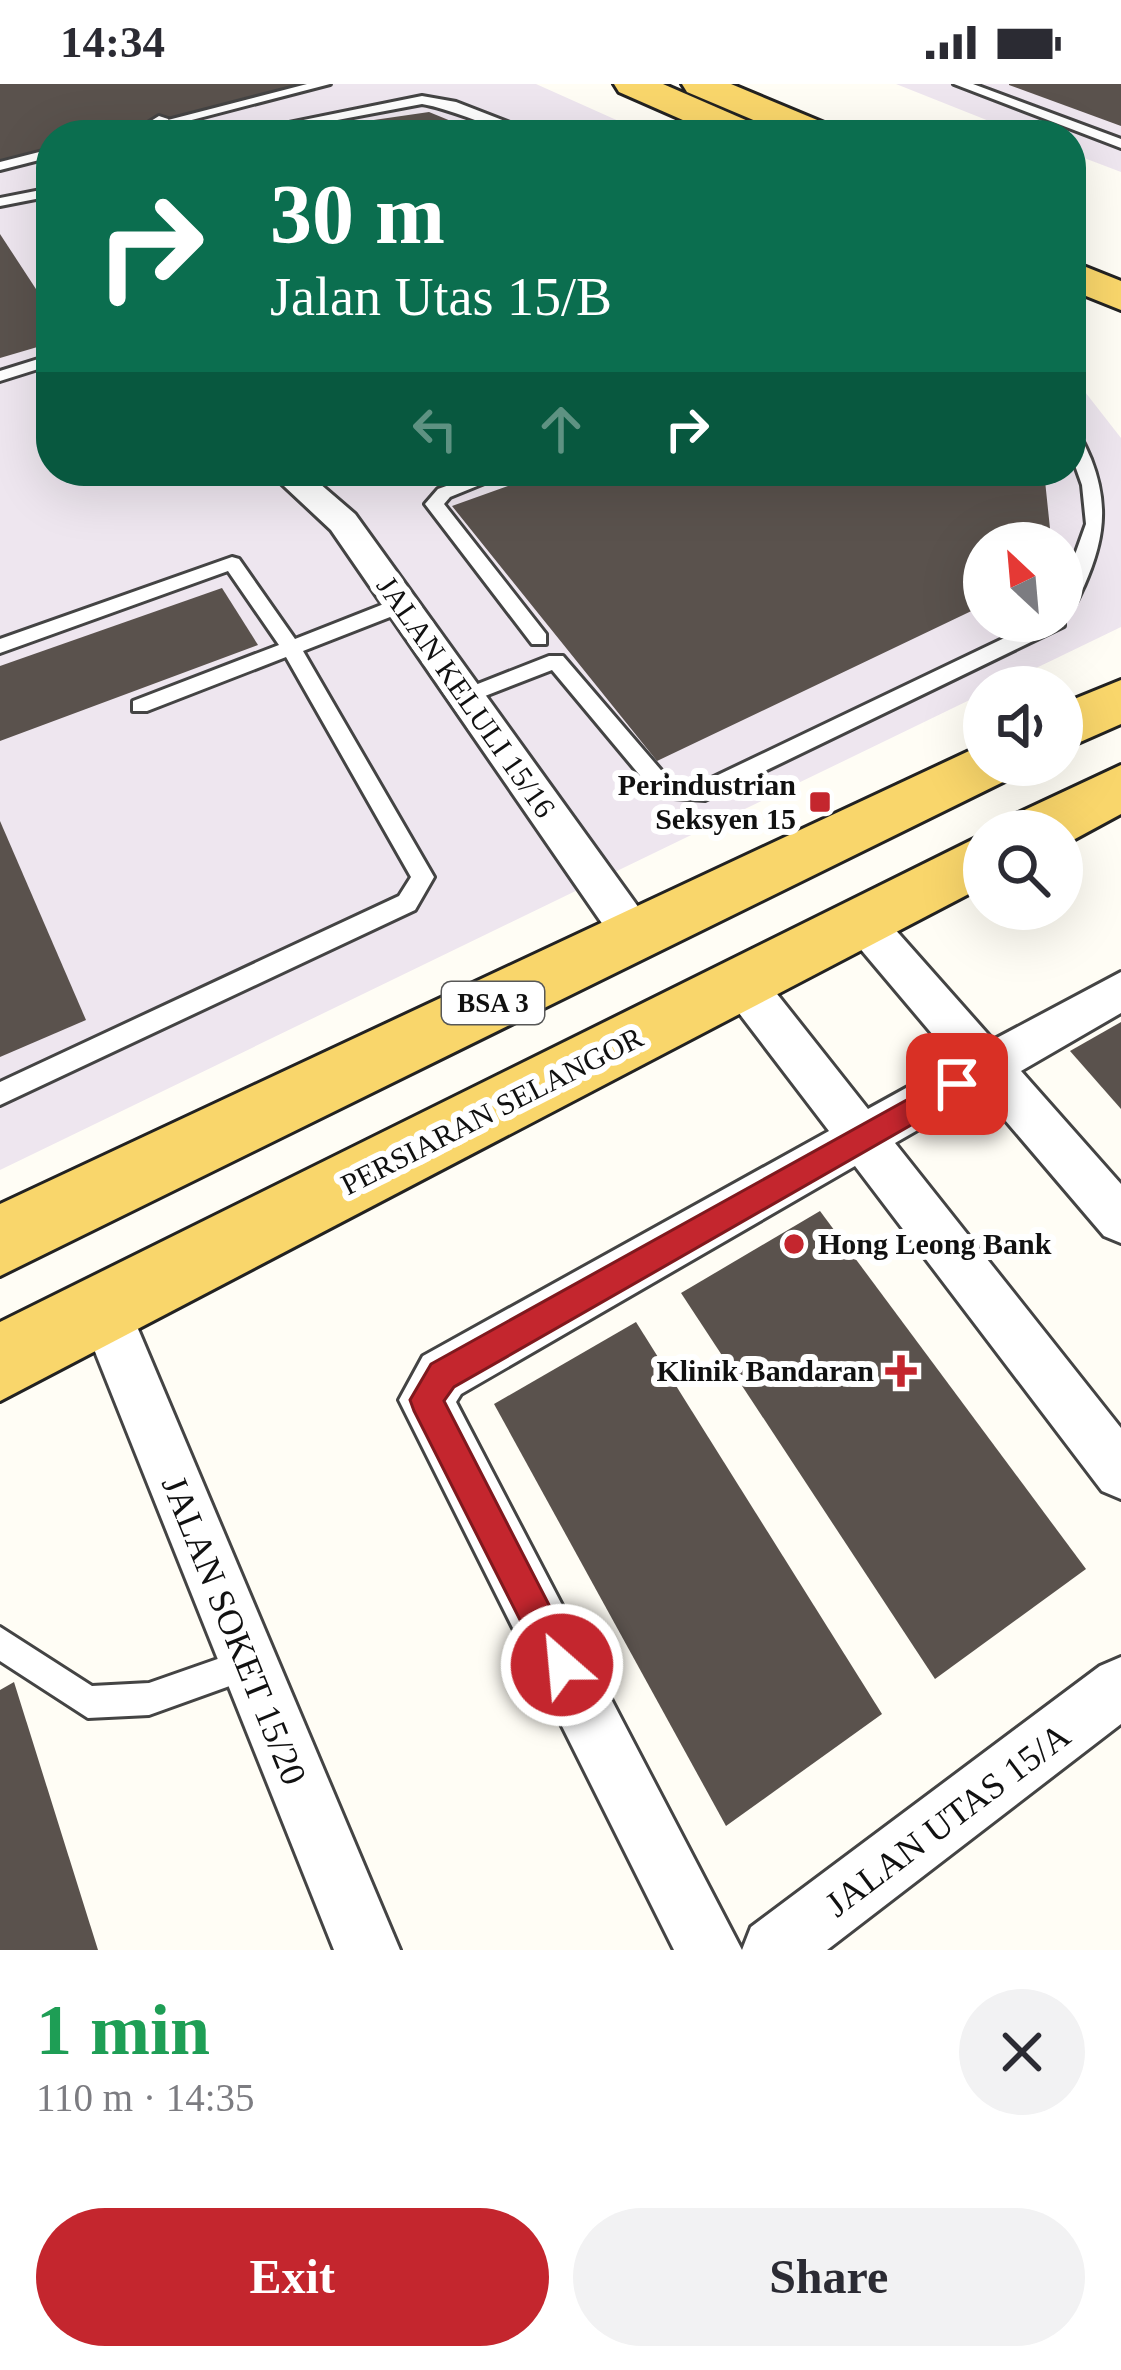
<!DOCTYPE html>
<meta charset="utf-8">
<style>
body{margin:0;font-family:"Times New Roman",serif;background:#f2f2f3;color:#2b2b33;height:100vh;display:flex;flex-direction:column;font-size:45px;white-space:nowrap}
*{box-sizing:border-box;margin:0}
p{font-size:39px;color:#7c7c81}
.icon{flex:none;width:66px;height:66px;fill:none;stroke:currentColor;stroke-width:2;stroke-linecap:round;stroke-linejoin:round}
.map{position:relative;height:1866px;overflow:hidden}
.side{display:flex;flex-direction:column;background:#fff;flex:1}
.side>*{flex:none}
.top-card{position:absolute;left:36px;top:36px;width:1050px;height:366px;border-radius:48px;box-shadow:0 12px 48px #0002;background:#0b6e4f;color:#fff;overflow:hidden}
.needle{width:78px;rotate:334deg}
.controls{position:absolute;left:963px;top:438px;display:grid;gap:24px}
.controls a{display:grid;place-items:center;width:120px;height:120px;border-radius:50%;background:#fff;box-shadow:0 12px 48px #0002;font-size:60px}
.pin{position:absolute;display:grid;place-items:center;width:102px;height:102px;color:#fff;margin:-51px;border-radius:24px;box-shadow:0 6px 18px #0006}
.me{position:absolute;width:132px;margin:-66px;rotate:333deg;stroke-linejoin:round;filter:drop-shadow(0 0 9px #0008)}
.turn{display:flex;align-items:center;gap:42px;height:252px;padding:0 36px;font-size:54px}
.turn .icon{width:156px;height:156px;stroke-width:2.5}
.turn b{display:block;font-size:84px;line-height:102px}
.lanes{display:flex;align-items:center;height:114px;padding:0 36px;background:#0003;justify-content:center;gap:60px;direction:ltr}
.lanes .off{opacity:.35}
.round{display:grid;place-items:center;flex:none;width:126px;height:126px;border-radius:63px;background:#f2f2f3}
.headline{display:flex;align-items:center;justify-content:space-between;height:204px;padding:0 36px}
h1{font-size:72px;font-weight:700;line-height:90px;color:#1e9e55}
.primary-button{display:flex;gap:24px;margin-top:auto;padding:24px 36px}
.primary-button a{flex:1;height:138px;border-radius:72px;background:#c4262e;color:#fff;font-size:48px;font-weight:700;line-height:138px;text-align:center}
.primary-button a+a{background:#f2f2f3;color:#2b2b33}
.status{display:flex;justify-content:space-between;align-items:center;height:84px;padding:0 60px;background:#fff;direction:ltr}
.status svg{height:33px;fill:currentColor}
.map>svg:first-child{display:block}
</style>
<div class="status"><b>14:34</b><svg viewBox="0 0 49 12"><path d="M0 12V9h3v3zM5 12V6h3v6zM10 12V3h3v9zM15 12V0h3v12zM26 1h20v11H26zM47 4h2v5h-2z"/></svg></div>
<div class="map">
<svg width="1121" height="1866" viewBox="0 0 1121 1866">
<rect width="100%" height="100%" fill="#fffdf5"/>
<g fill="#eee6ef" fill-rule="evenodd">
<path d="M0,0h536l114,51h-599v336h1020v-97l50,64v189l-124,60h-13v6l-984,477zM984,459h78v78h-78z"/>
<polygon points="896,0 1121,0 1121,88 1071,69 1071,51 1024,51"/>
</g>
<g fill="#5a524d">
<polygon points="0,0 304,0 304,2 105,51 51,51 51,64 0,77"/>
<polygon points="1121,0 1121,42 1009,1 1009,0"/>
<polygon points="429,28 485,51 291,51 291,48"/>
<polygon points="0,150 51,228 51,259 0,274"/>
<polygon points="550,387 1044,387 1051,454 1046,459 984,459 984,521 657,677 452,422"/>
<polygon points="222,504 258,561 0,657 0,582"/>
<polygon points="0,737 86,936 0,973"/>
<polygon points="1121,938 1121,1025 1070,967"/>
<polygon points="820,1127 1086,1485 935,1595 681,1209"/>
<polygon points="636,1238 882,1630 726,1742 494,1320"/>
<polygon points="14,1598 98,1866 0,1866 0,1606"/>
</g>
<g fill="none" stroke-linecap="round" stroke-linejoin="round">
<defs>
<g id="lane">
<polygon points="307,0 330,0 134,51 110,51"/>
<polygon points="954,0 973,0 1121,55 1121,64"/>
<path d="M422,12l34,6 85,33c-41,0 -79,-24 -119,-31l-164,31h-29z"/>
<polygon points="51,65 51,73 0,86 0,78"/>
<polygon points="51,104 51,112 0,122 0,114"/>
<polygon points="51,271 51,281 0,297 0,287"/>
<path d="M1071,345c11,6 14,17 20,30 18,46 13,82 -7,127 -6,12 -10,24 -20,31v9l-359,174 -47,-3 -106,-127 -85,33 -10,-7 3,-5 89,-35h14l109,127 23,3 345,-165h22v-30l24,-67 -4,-39 -11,-31z"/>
<polygon points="488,387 514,387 450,413 444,420 546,550 546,560 532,560 425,420 438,405"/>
<polygon points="232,473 239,475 295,555 394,516 408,516 408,526 303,567 434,793 415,826 0,1021 0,998 399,812 411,793 286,573 147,627 133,627 133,617 279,561 228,487 0,569 0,555"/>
<polygon points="0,1543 92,1602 149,1599 249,1564 260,1569 265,1580 260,1591 149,1631 88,1634 0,1577"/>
</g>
<g id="street">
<polygon points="159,32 168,35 176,51 150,51 146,40"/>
<polygon points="268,387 305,387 355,430 649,838 656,851 649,864 634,869 619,864 331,446"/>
<polygon points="862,819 877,825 993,956 1121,888 1121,929 1021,987 1121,1100 1121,1159 1104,1152 982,1009 895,1059 1121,1344 1121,1415 1102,1407 855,1082 461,1310 456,1318 742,1866 751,1843 1100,1582 1121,1573 1121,1640 827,1866 674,1866 399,1316 423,1272 829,1047 726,912 720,899 726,886 742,880 758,886 868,1025 955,977 847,849 841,837 847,825"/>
<polygon points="104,1200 122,1207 400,1866 334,1866 78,1225 86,1207"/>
</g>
<g id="primary">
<polygon points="614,0 663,0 748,37 754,45 750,51 717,51 619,8"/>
<polygon points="682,0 731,0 834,43 840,51 789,51 687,8"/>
<polygon points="1071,177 1121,197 1121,226 1071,206"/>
<polygon points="1121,596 1121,640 1062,666 1062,620"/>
<polygon points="984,660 984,681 1015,681 1007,696 0,1192 0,1120"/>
<polygon points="1121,681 1121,730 1062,762 1062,747 1007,747 1016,730"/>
<polygon points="984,750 984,802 0,1317 0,1238"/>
</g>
</defs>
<use href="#lane" stroke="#444" stroke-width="6"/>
<use href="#street" stroke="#444" stroke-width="6"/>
<use href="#primary" stroke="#222" stroke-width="6"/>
<use href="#lane" fill="#fff" fill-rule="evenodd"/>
<use href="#street" fill="#fff" fill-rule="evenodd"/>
<use href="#primary" fill="#f9d66b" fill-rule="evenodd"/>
</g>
<polygon fill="#c4262e" stroke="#7f191e" stroke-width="3" points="957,988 967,991 971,1000 967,1009 454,1303 444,1317 580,1581 575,1593 562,1599 549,1593 414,1327 410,1316 431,1280"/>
<g fill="#c4262e" stroke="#fff" stroke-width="4.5">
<rect x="808" y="706" width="24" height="24" rx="6"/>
<circle cx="794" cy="1160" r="12"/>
<path d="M895 1269h12v12h12v12h-12v12h-12v-12h-12v-12h12z"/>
</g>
<g text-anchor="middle" stroke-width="12" stroke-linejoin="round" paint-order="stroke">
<rect fill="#fff" stroke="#585858" stroke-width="3" x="442" y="898" width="102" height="42" rx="9"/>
<g font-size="27" font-weight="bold" fill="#111">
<text x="493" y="928">BSA 3</text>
</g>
<g font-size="30" fill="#111" stroke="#fff">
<text transform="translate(466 613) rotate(55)" y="10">JALAN KELULI 15/16</text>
<text transform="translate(492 1027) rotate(-27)" y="10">PERSIARAN SELANGOR</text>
</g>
<g font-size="30" font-weight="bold" fill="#111" stroke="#fff" text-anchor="end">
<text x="796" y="711">Perindustrian<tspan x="796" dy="34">Seksyen 15</tspan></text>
<text x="818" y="1170" text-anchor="start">Hong Leong Bank</text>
<text x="874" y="1297">Klinik Bandaran</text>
</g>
<g font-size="36" fill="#111" stroke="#fff">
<text transform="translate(235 1546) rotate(68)" y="13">JALAN SOKET 15/20</text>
<text transform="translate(947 1735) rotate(-37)" y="13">JALAN UTAS 15/A</text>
</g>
</g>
</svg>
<div class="controls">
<a><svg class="needle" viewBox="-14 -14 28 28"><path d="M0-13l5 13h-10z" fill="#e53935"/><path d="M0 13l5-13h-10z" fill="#7c7c81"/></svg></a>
<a><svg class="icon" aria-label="sound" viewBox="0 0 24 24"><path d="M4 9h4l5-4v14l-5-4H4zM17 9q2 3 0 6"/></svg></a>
<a><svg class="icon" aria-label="search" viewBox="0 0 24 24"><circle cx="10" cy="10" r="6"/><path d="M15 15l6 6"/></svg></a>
</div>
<div class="pin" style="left:957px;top:1000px;background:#d93025"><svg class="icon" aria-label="arrive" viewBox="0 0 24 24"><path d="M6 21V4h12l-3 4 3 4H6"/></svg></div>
<svg class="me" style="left:562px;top:1581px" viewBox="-20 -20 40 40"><circle r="17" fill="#c4262e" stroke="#fff" stroke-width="3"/><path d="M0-11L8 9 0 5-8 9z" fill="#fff"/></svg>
<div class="top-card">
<div class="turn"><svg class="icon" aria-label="right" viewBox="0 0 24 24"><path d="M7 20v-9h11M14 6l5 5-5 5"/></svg><div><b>30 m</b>Jalan Utas 15/B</div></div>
<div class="lanes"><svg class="icon off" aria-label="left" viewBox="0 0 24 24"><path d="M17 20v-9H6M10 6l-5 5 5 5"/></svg><svg class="icon off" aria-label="ahead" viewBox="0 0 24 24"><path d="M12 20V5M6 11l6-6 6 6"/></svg><svg class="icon" aria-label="right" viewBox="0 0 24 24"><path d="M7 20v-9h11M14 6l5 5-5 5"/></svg></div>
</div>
</div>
<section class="side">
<div class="headline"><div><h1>1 min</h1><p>110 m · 14:35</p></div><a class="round"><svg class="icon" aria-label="close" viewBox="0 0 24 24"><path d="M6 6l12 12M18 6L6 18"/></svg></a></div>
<div class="primary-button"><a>Exit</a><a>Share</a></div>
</section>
